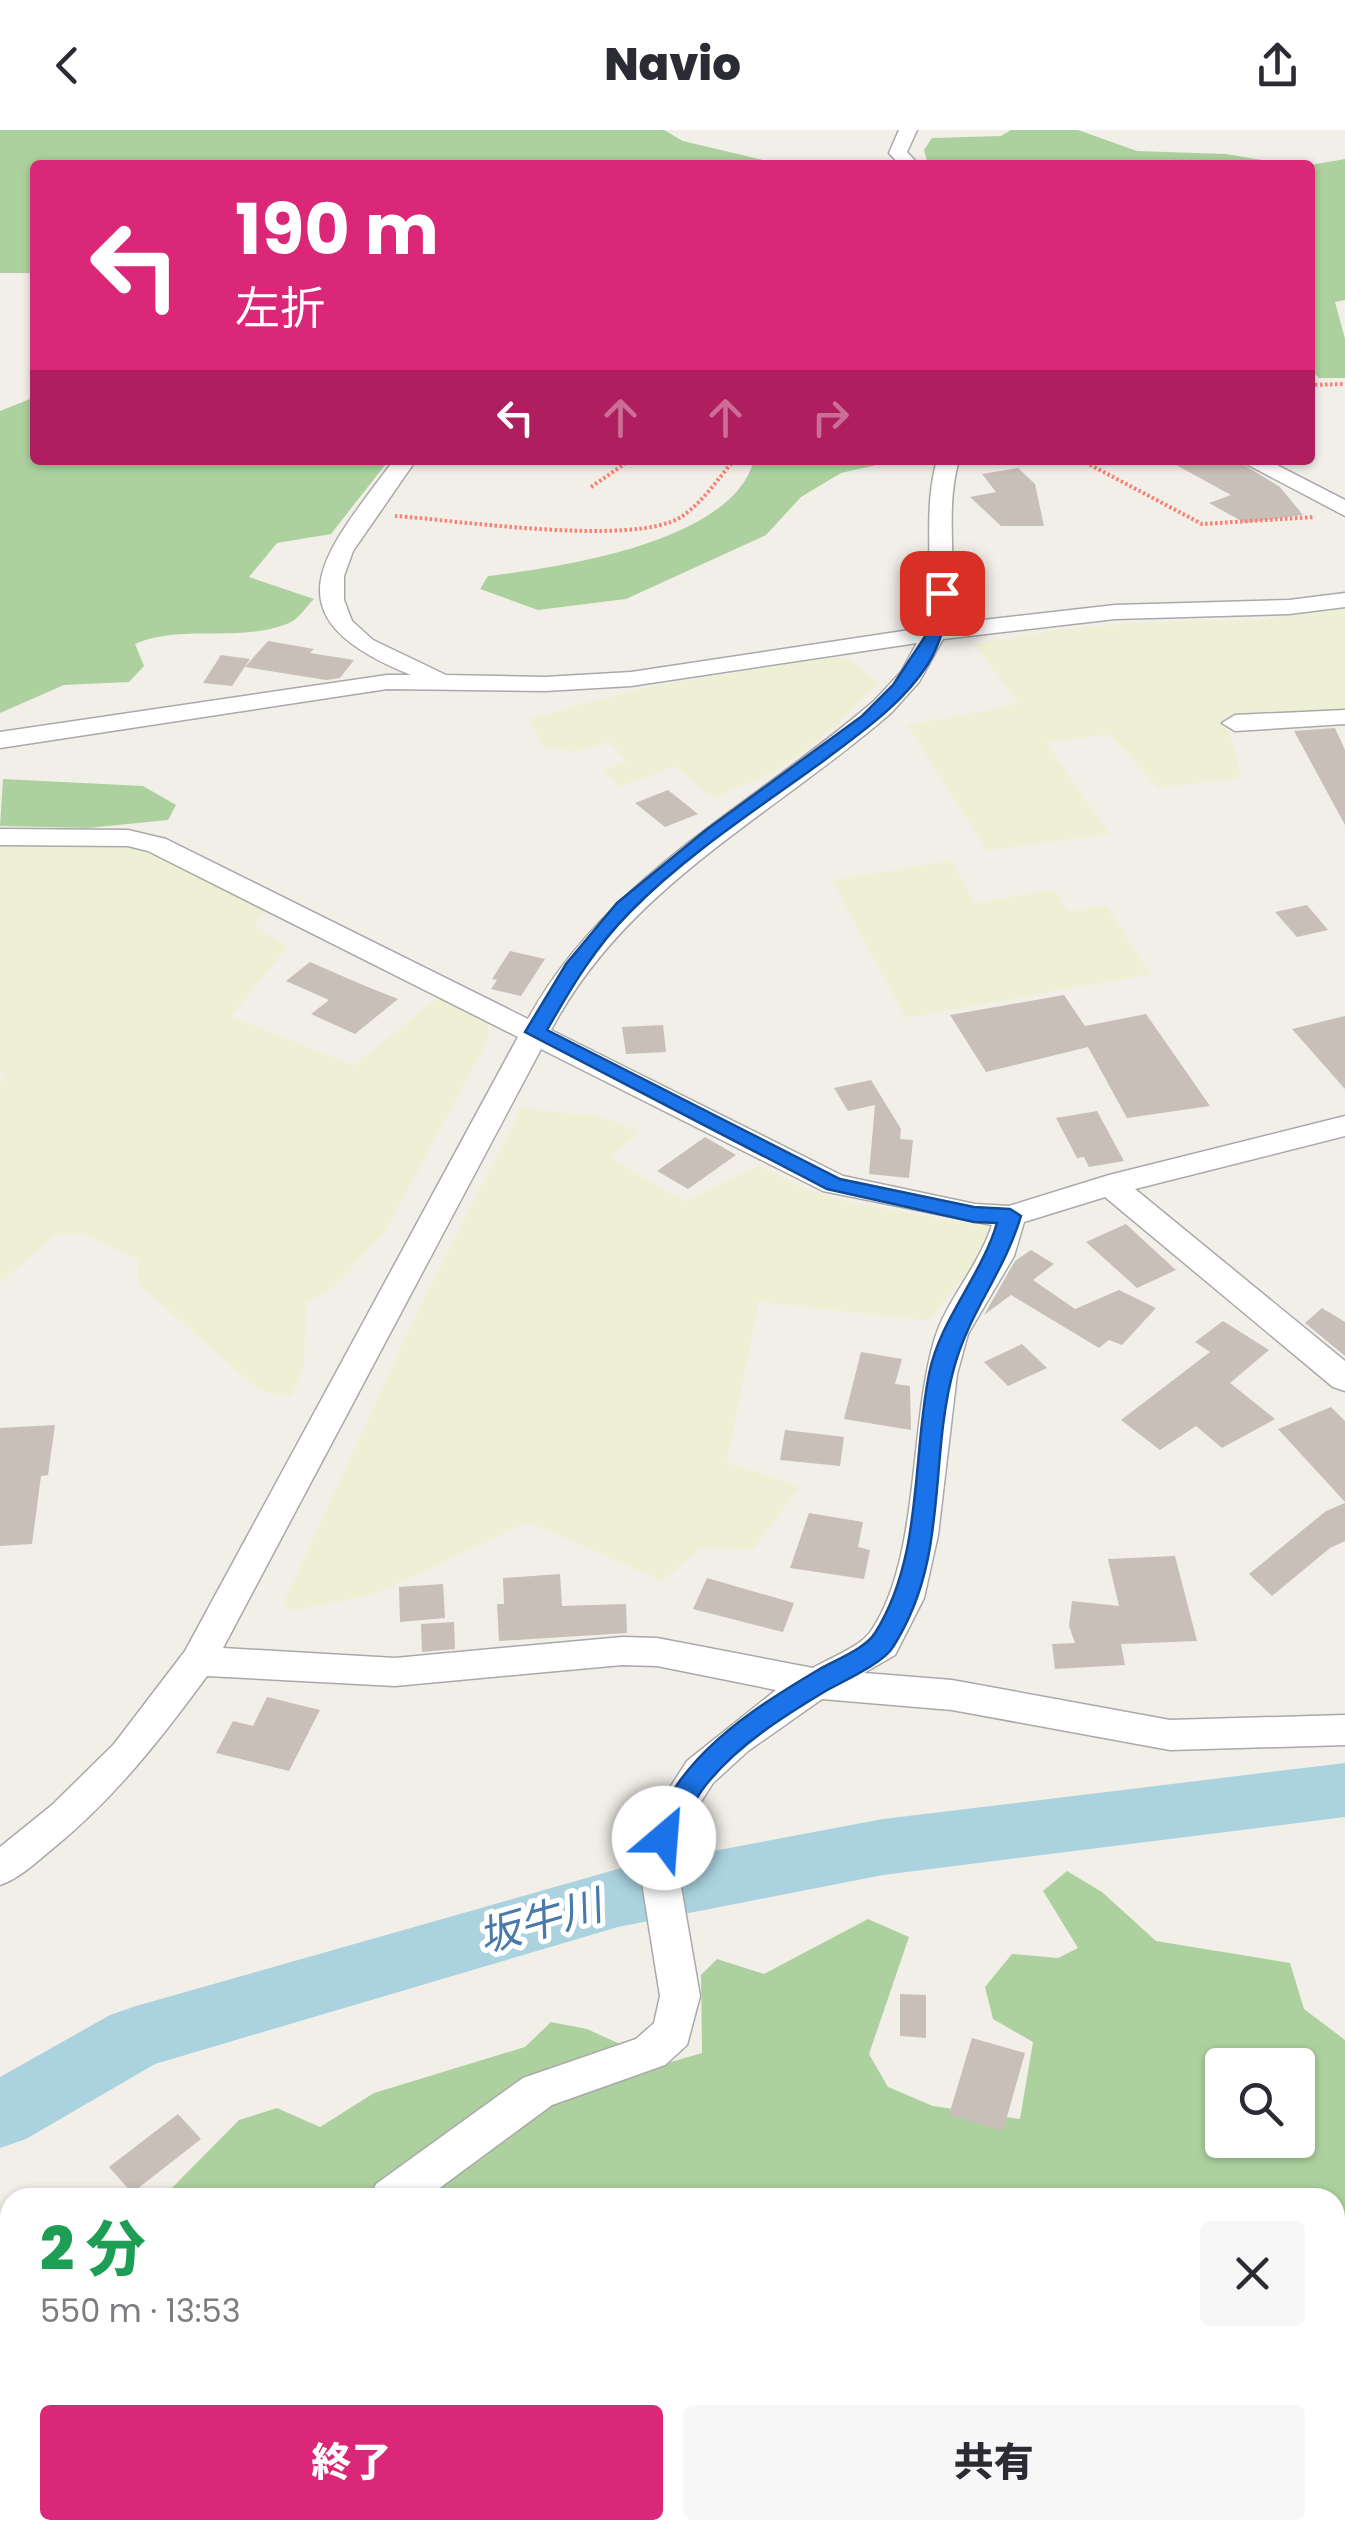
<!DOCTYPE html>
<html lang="ja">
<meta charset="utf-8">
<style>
body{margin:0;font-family:Poppins,"Noto Sans JP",sans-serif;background:#f7f7f7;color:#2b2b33;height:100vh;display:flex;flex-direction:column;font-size:38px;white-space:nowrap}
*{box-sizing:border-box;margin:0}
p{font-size:32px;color:#7c7c81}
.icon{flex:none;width:55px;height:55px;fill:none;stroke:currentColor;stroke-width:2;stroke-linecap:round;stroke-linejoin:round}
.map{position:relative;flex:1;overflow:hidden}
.sheet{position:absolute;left:0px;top:2058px;width:1345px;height:352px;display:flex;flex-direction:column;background:#fff;border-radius:30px 30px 0 0;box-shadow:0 2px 8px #0004}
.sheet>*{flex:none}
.guide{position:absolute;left:30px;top:30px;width:1285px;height:305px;border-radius:10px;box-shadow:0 2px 8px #0004;background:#db2777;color:#fff;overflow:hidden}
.fabs{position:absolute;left:1205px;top:1918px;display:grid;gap:20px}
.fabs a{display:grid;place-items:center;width:110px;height:110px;border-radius:10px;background:#fff;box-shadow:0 2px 8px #0004;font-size:50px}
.pin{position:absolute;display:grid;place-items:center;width:85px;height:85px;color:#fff;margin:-42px;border-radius:20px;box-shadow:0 5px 15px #0006}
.me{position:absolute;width:110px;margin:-55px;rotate:27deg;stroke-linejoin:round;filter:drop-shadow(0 0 8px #0008)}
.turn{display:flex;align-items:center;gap:35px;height:210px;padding:0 40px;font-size:45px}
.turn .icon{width:130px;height:130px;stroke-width:2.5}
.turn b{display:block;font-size:70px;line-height:85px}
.lanes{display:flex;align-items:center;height:95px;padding:0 40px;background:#0003;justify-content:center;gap:50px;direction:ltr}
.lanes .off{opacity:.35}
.round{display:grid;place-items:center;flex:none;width:105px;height:105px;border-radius:10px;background:#f7f7f7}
.overview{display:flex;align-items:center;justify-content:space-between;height:170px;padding:0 40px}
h1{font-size:60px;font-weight:800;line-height:75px;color:#1e9e55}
.cta{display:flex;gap:20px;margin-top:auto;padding:20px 40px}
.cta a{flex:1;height:115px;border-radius:10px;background:#db2777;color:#fff;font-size:40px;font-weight:800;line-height:115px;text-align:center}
.cta a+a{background:#f7f7f7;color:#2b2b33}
header{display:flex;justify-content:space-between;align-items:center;height:130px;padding:0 40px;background:#fff;font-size:45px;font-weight:800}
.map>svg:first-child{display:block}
</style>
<header><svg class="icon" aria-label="back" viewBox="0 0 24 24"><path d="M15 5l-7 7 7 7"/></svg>Navio<svg class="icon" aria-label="share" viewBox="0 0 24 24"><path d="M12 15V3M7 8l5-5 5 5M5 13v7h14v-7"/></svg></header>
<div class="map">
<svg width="1345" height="2409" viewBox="0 0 1345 2409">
<rect width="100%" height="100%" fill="#f2efe9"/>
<g fill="#eef0d5">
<polygon points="1345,477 1345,581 1225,588 1242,648 1158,658 1109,604 1046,613 1110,704 987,721 907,595 1018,574 975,514 1054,500 1142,492 1261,489"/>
<polygon points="827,528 847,528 878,552 838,594 801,623 774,642 719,666 709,666 676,636 621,657 601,640 627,632 608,612 574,622 544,618 528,589 645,557"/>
<polygon points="0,714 134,718 157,724 266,780 255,795 287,818 231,887 354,935 439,867 488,891 488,910 387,1099 334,1157 306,1174 304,1238 291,1266 260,1261 139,1155 138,1130 86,1105 56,1105 0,1153 0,953 7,945 0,944"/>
<polygon points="952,730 975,773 1054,759 1068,781 1106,775 1151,844 906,888 831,750"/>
<polygon points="522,977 602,987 639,1002 611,1028 684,1071 760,1035 808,1060 853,1073 988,1097 978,1129 929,1191 759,1172 727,1332 800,1356 753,1420 702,1418 662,1451 528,1392 376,1464 294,1481 283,1474 420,1176"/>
<polygon points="1335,2146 1345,2146 1345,2409 430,2409 437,2400 1335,2400"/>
<polygon points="0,2199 10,2199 10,2384 0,2395"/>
</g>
<g fill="#add19e" fill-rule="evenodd">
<polygon points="0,0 664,0 683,11 784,35 35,35 35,143 0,143"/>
<polygon points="1011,0 1078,0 1137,21 1226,24 1292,35 934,35 927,31 924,20 932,8 1001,6"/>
<polygon points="1345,29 1345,170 1335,172 1345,209 1345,248 1319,248 1310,239 1310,35"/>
<path d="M35,267v63h354l-58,74 -54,9 -28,34 65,22c-7,7 -15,19 -23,23 -47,22 -109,1 -156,22l9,22 -15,16 -65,3 -64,28v-302z"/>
<path d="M754,330h145l-58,13 -40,24 -35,38 -140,64 -88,11 -58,-21 8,-13c72,-9 244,-33 266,-116z"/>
<polygon points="3,649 143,656 176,675 168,690 88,698 0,696"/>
<path d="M1067,1741l35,21 54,49 134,22 14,46 41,31v190l-10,-2v-30h-1173l77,-78 38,-12 43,19 54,-34 151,-46 26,-25 36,7 77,35 38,-11 -1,-78 16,-16 47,15 104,-55 41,18 -40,117 19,33 45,19 87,13 13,-77 -40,-23 -8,-32 27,-33 46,4 20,-10 -35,-57zM1222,1935h76v75h-76z"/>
</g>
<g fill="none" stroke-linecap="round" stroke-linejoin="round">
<polygon fill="#aad3df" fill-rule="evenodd" points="1345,1633 1345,1687 883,1745 618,1797 155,1934 26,2009 0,2018 0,1947 110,1885 136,1876 618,1739 883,1689"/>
</g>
<g fill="#c7bfb8">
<polygon points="1167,330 1236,330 1280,357 1303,385 1245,393 1209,373 1231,365"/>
<polygon points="1018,338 1035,354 1044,396 1001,396 970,367 996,362 982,344"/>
<polygon points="268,511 314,519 310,523 354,530 340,548 326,550 245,537"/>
<polygon points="221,525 250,529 232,556 203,553"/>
<polygon points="1335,598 1345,620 1345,695 1294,601"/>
<polygon points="668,660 698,684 665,697 635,673"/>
<polygon points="1307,775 1328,800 1297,807 1275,782"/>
<polygon points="510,821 545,829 521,866 491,859 497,850 492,849"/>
<polygon points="310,832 363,855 398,869 355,904 311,884 329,870 286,851"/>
<polygon points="1064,865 1085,896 1146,884 1210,976 1127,988 1088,917 986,942 950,885"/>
<polygon points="1345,886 1345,959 1292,899"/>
<polygon points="663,895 666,922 626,924 622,897"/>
<polygon points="871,950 901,999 900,1009 913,1010 909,1048 869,1044 875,975 848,981 834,958"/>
<polygon points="1097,981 1124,1031 1089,1037 1084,1027 1077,1028 1056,988"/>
<polygon points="705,1007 736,1025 688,1059 657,1041"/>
<polygon points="1126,1094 1154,1120 1176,1140 1137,1158 1086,1112"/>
<polygon points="1031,1120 1054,1134 1033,1150 1075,1179 1119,1160 1156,1178 1122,1215 1109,1210 1099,1218 1011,1165 984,1185 1015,1131"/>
<polygon points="1322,1178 1345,1192 1345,1226 1305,1193"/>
<polygon points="1223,1191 1269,1220 1230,1253 1275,1289 1222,1318 1196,1296 1160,1320 1121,1290 1210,1222 1195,1212"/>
<polygon points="1022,1214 1047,1238 1008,1256 984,1232"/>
<polygon points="861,1222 902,1229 895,1254 910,1256 911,1300 844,1289"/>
<polygon points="1331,1277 1345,1291 1345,1372 1278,1299"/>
<polygon points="55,1295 48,1345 41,1346 32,1414 0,1416 0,1298"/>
<polygon points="785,1300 844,1307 840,1336 780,1330"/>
<polygon points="1345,1373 1345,1411 1330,1418 1272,1466 1249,1444 1326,1381"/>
<polygon points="809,1383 863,1392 858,1417 870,1420 864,1449 790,1438"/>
<polygon points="1175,1426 1197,1511 1121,1514 1125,1535 1055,1539 1052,1514 1075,1513 1069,1496 1072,1471 1119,1476 1108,1429"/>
<polygon points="560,1444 562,1476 626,1474 627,1503 499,1511 497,1474 504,1474 503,1448"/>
<polygon points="707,1448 794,1473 783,1502 693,1479"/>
<polygon points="443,1454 445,1488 400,1492 399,1457"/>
<polygon points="454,1492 455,1519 422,1522 421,1494"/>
<polygon points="267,1567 320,1580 289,1641 216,1623 233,1591 253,1596"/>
<polygon points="900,1864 926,1865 926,1908 900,1906"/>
<polygon points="972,1908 1025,1923 1003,2001 949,1985"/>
<polygon points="178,1984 201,2009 132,2063 109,2037"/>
</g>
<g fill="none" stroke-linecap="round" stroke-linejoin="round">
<defs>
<g id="minor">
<polygon points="899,0 917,0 907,22 919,35 900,35 889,23"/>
<path d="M394,330h22l-63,91 -9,25v24l8,21 21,19 73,35 99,2 86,-5 292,-44c14,-56 -2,-113 14,-168h22c-16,55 1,110 -11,164l167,-19 174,-5 56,-7v14l-56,7 -174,5 -172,20 -24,43 -27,30c-119,104 -265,174 -341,318l292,146 132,28 34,2 100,-31 236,-59v20l-210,53 210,172v30l-12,-4 -228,-190 -81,25 -10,34 -46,78 -11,40 -19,161 -14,63 -29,57 -31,18 88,7 218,40 175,-5v30l-175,5 -218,-40 -130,-11 -74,52 -35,32 -25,39 -12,36 24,138 -13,49 -22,20 -113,40 -126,93h-56l6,-14 147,-106 113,-39 18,-16 6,-27 -22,-138 13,-41 36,-56 89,-71 -119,-24 -35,-1 -227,21 -188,-10c-47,64 -94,124 -156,174 -16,13 -31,28 -51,35v-38l52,-42 62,-61 71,-93 333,-614 -370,-186 -20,-5 -128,-1v-16l128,1 38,9 362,180c78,-143 227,-215 346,-318l27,-29 16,-29 -286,43 -86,5 -158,-2 -387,59v-16l387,-57h24c-147,-59 -88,-120 -17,-215zM541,919l282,142 169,34c-14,43 -47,77 -58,116 -25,86 -14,218 -63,290 -11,16 -41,27 -58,37l-156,-30 -35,-1 -227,21 -172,-10z"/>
<polygon points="1239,330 1267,330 1345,370 1345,386"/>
<polygon points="1345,580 1345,594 1235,601 1222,593 1235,585"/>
<polygon points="1335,2095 1345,2096 1345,2136 1335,2135"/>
<polygon points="20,2400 73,2400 69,2409 16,2409"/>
</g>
</defs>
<use href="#minor" stroke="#a9a9a9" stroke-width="3"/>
<g stroke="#fa8072" stroke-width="4" stroke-dasharray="2.5 2.5" stroke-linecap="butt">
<polyline points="1310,255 1345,254"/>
<polyline points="1081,330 1202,394 1315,387"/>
<polyline points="591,357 626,333 640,330"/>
<path d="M395,386c61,4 239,31 286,1 21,-14 37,-38 53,-57"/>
</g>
<use href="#minor" fill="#fff" fill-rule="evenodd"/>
</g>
<path fill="#1a73e8" stroke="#114b97" stroke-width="2.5" d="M942,458l9,5c-5,26 -9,48 -23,71 -26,41 -68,69 -106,98 -65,47 -136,93 -192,150 -35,35 -59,76 -83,118l293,149 134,28 36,2 11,7c-17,57 -52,96 -67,152 -26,94 -4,190 -61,279 -9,16 -52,35 -69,45 -40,24 -84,52 -114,88 -17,19 -25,43 -37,66l-9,3 -10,-3 -4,-8c26,-80 99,-127 168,-168 17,-10 47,-21 57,-37 48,-76 37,-174 54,-259 11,-55 52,-97 68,-151l-23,-1 -147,-33 -302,-157 41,-68 51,-61 89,-73 156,-114 31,-31 35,-53 6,-39z"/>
<g text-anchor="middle" stroke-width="10" stroke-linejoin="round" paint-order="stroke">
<g font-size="42" font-style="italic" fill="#4a7aab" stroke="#fff">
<text transform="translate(540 1791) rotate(-16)" y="15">坂牛川</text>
</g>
</g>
</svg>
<div class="fabs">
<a><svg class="icon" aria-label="search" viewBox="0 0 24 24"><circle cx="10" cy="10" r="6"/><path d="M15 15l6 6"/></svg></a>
</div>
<div class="pin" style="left:942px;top:463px;background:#d93025"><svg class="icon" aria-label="arrive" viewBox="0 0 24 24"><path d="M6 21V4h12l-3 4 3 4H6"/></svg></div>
<svg class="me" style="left:664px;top:1708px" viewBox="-20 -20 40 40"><circle r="19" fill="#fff"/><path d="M0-13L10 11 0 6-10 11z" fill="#1a73e8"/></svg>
<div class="guide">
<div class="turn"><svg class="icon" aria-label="left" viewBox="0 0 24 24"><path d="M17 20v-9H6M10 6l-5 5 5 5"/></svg><div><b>190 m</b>左折</div></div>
<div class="lanes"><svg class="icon" aria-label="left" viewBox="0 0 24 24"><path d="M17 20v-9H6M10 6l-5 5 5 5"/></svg><svg class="icon off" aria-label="ahead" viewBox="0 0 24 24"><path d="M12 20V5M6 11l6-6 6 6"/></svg><svg class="icon off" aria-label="ahead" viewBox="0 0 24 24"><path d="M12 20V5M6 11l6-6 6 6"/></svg><svg class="icon off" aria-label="right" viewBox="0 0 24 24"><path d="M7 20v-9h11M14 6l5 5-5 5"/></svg></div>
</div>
<section class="sheet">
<div class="overview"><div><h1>2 分</h1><p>550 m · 13:53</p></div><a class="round"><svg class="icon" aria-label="close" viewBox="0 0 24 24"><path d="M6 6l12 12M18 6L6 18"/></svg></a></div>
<div class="cta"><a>終了</a><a>共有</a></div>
</section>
</div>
